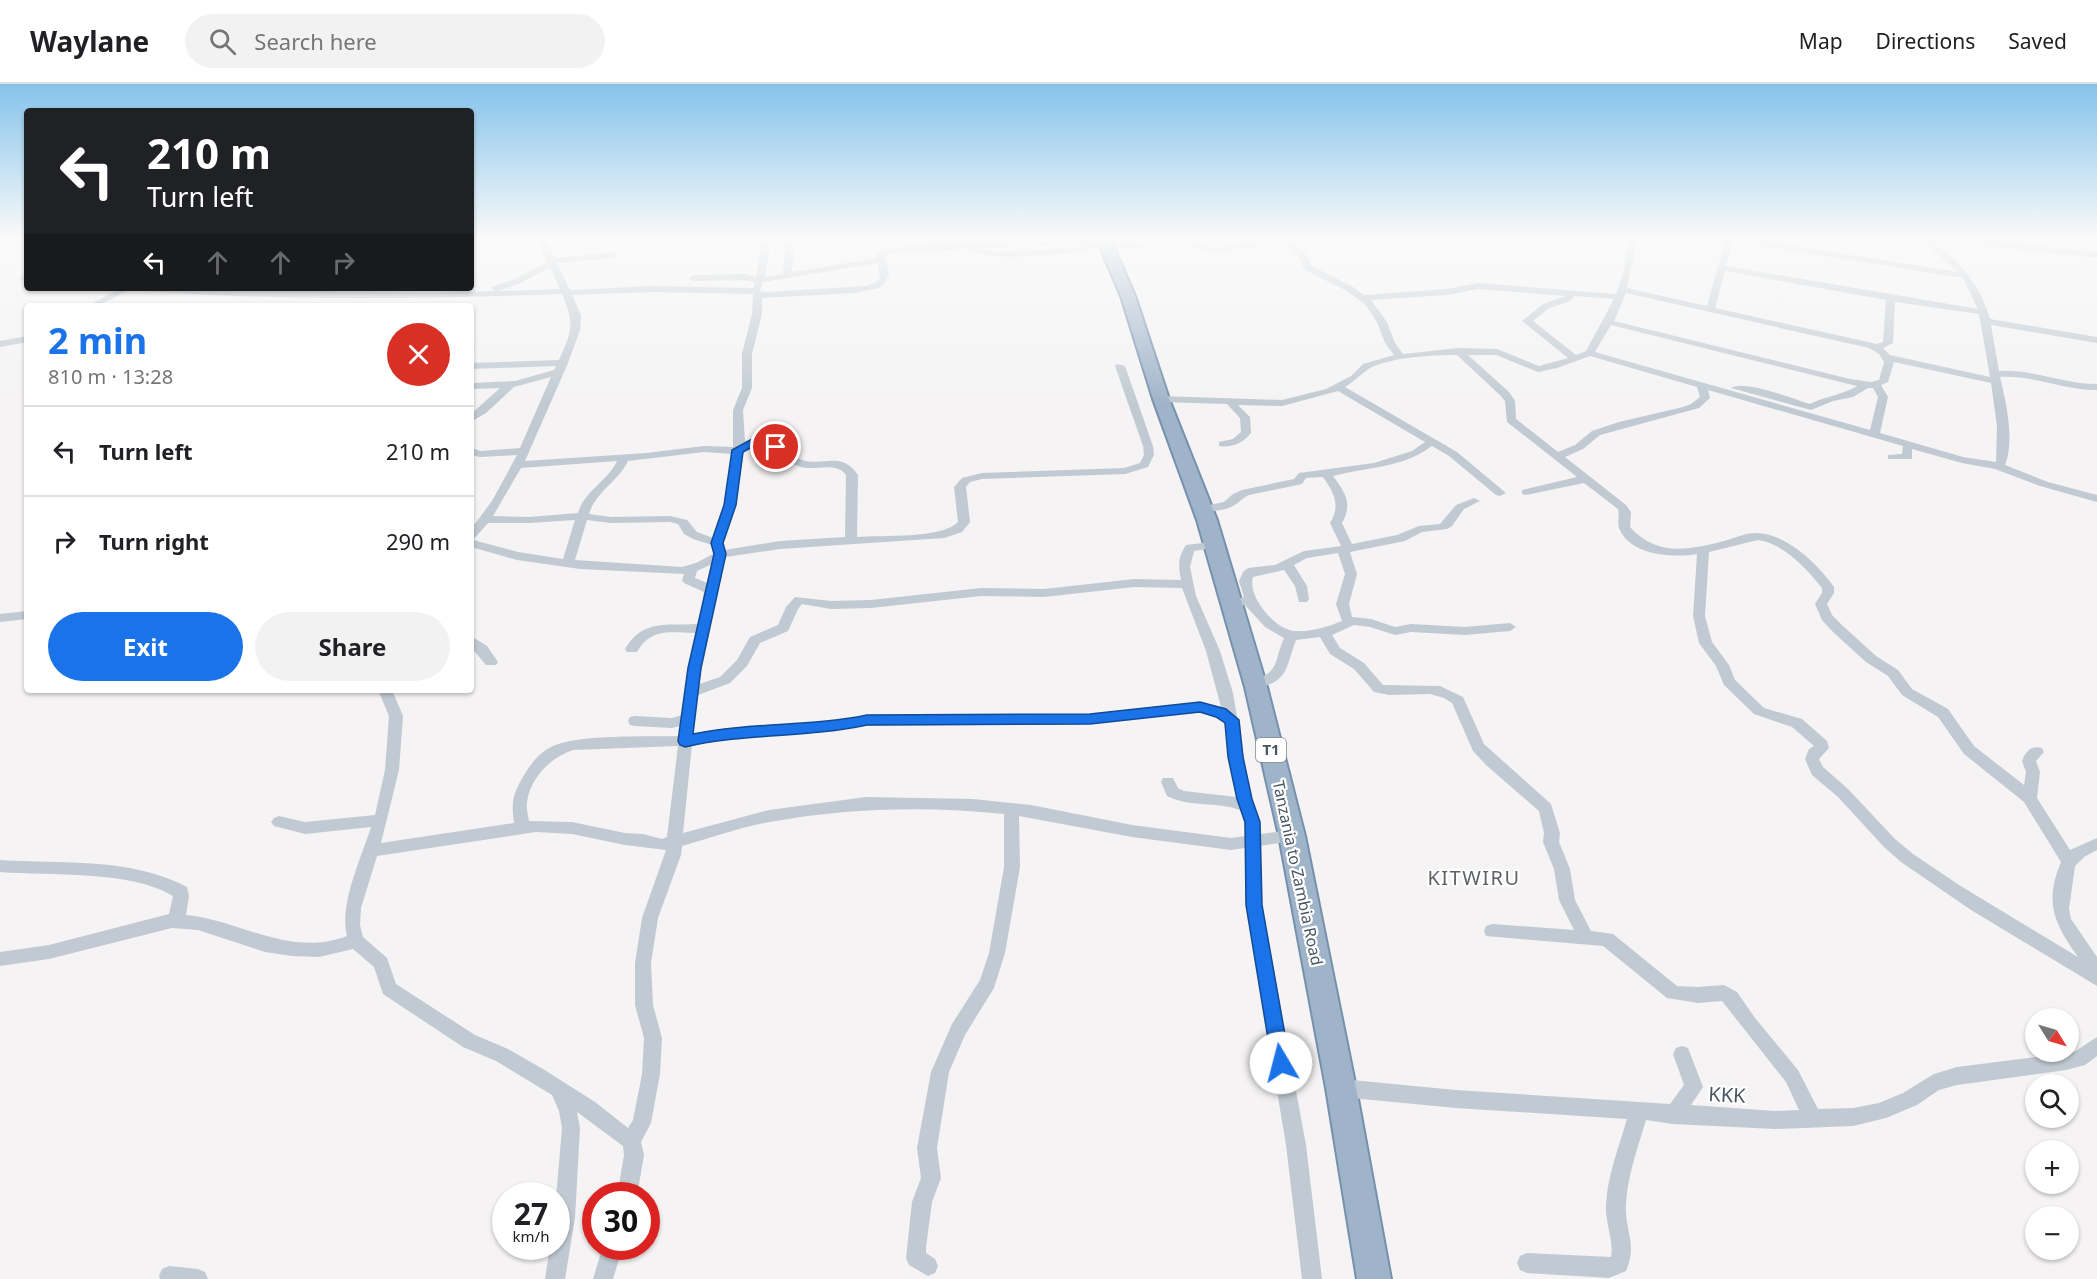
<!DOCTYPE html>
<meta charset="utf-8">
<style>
body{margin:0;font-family:"Noto Sans",sans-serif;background:#f2f2f2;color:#202124;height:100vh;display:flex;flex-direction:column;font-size:22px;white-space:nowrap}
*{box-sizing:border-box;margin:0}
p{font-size:20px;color:#757577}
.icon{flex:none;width:33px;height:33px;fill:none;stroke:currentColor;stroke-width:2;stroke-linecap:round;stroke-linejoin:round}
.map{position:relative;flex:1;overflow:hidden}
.sheet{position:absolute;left:24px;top:219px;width:450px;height:390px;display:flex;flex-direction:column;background:#fff;border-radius:6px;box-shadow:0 2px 4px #0004}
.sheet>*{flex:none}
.hud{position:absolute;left:24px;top:24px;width:450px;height:183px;border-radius:6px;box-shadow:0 2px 4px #0004;background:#202124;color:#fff;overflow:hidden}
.needle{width:39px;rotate:127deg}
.fabs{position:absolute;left:2025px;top:924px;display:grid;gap:12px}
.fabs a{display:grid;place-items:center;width:54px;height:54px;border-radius:50%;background:#fff;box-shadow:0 2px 4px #0004;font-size:30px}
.speed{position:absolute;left:492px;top:1098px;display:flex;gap:12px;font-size:30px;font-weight:700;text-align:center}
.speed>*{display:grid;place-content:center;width:78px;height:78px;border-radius:50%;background:#fff;box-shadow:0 2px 4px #0004;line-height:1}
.speed small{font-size:15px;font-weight:400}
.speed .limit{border:9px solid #d22;background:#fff;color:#111}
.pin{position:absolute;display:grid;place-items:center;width:51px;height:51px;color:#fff;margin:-26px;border:3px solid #fff;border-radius:50%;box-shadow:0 2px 6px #0007}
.me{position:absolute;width:66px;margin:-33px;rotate:352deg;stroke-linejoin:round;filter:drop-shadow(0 0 4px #0008)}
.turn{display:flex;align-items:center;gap:21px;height:126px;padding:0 24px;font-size:27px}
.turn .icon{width:78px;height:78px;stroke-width:2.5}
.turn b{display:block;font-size:42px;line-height:51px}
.lanes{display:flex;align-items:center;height:57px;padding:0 24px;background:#0003;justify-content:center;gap:30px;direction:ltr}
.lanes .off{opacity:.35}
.round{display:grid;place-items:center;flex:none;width:63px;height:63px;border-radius:32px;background:#f2f2f2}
.head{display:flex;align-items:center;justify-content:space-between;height:102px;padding:0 24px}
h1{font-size:36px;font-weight:700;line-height:45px;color:#1a73e8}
.cta{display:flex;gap:12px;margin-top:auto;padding:12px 24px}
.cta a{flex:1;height:69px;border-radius:36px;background:#1a73e8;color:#fff;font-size:24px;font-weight:700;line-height:69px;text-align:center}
.cta a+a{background:#f2f2f2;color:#202124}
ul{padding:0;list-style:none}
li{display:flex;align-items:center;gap:18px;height:90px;padding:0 24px;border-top:2px solid #e0e0e0}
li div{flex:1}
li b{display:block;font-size:22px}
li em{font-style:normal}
header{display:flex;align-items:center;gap:36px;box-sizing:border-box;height:84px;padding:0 30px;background:#fff;border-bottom:2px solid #e0e0e0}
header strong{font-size:28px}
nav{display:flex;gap:33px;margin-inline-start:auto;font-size:21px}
.search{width:420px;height:54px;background:#f2f2f2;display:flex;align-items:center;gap:15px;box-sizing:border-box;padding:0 21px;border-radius:33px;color:#757577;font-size:22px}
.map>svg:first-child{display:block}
</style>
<header>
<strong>Waylane</strong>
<div class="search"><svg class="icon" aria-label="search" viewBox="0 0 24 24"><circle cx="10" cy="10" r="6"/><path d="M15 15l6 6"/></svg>Search here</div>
<nav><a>Map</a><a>Directions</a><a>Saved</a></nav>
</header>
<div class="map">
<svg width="2097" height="1195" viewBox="0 0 2097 1195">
<rect width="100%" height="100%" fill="#f5f3f3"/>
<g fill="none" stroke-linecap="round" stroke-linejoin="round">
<defs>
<polygon id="trunk" points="1096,154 1110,154 1135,212 1169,315 1217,436 1267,603 1305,752 1356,1004 1391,1195 1357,1195 1326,1004 1279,752 1245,603 1197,436 1153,315 1121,212"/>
</defs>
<use href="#trunk" stroke="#7690ad" stroke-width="4"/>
<g fill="#c1cad2" fill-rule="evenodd">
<path d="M537,154h8l9,20 61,-6 4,3 -4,3 -58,5 13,27 81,-4 102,2 2,-6 -10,-2 -52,1 -4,-3 4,-3 52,-1 11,3 7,-39h8l-6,39 18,-3 3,-36h8l-2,34 85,-14 1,-5c28,-11 60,-8 90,-9l4,-2 4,2 71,-2 23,-3 37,7 67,-6 42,8 71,-9 17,12 8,15 41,21 11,8 83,-6 31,-6 138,11 8,-24 5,-32h8l-10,50 80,18 16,-58 -1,-10h21l215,34 -38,-34h38l139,14v6l-165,-18c28,22 48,44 58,79l107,18v6l-106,-18 8,46c33,-2 65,13 98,13v6c-33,0 -64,-15 -97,-13 6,25 15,63 5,88l43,17 49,13v7l-57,-16 -45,-17 -33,-6 -50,-14v10h-24v-4l14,-1 1,-8 -195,-56 2,8 -11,10 -99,27 -17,14 -18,8 61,48 5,7 -1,15c27,30 59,23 94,14 11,-3 21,-8 32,-8 30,0 62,31 78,54v6l-7,11 5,11 11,11 33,30 22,14 14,19 36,20 26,37 50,39 2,-13 -4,-11c4,-10 9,-16 20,-13l2,4 -8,9 4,11 -3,26 33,52 27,-12v12l-13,7 -9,9 -6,43 2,10 26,38v29l-126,-76 -70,-48 -17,-15 -46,-50 -26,-22 -7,-16 4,-10 5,-3 -22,-19 -38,-13 -30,-29 -8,-19 -17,-23 -6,-27 4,-62c-24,4 -67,2 -78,-26 -2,-6 1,-13 -1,-19l-34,-26 -58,12 -4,-1v-4l55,-13 -70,-55 -2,-21 -4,-5 -44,-41c-26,0 -62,2 -85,12 -8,4 -17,14 -27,20l112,65 49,41 -6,3 -4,-1 -47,-39 -17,-10c-29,22 -65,21 -99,30 12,16 20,28 9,47l10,21 45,-9 22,-9 21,-2 16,-19 18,-7 6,3 -16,8 -12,17 -5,3 -25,3 -17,9 -55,11 7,22 -8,30 3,13 19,2 24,8 16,-3 54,3 45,-4 6,4 -6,4 -45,4 -54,-3 -16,3 -25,-8 -16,-2 -22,10 8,13 24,15 19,22 57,1 23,11 21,47 67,60 9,29 -1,9 11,27 5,31 16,31 22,3 64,52 21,1 26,-2 13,7 18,26 43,52 20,39 35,-1 26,-5 24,-10 31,-19 23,-7 117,-15 23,-15v19l-12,9 -19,5 -109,15 -18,5 -22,15 -31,13 -33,8 -78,3 -102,-5 -27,-4c-8,27 -18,54 -20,83 -2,27 12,40 0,68l-17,7 -82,-5 -7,-3 -3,-7 3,-7 7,-3 84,4c3,-17 -6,-34 -5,-51 1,-30 13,-59 21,-87l-171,-11 -115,-11 -7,-3 -2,-6 2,-6 7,-3 115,11 214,14 14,-19 -11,-31 3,-6 6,-2 6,2 15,39 -12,18 84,6 24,-1 -13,-28 -64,-81 -24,2 -31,-5 -64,-52 -117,-10 -2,-5 2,-5 6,-2 82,6 -15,-30 -5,-31 -11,-27 1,-9 -5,-22 -53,-46 -13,-14 -21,-48 -8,-5 -14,-4 -41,1 -15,-3 -20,-23 -24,-15 -10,-17 -24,3c-11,28 -6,41 -41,49l-7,-5 2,-3c31,-9 23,-18 34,-43l-19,-11 -20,-22 -13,3 -6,-4 2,-3 16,-4 -5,-16 4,-9 5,-4 27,-3 29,-14 37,-5 -11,-23c11,-18 4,-30 -7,-46l-17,1 -4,6 -53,11c-7,3 -10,8 -16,11 -9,5 -20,5 -30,6l-6,-3 2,-2 25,-5 9,-8 9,-4 52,-11 5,-6 75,-10 38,-12 13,-9 -87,-51 -56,15 -44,-1 12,12 1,16c-8,10 -19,15 -32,13v-4l14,-3 8,-7 -1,-14 -13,-14 -66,-2 -5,-3 5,-3 121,4 44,-11 25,-13 12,-12 31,-9 -9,-12 -8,-21 -12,-18 -18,-13 -42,-21 -8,-16 -12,-11 -69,9 -42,-8 -67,6 -37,-7 -23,3 -67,2 13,4 93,-5 4,2 -4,2c-22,2 -101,13 -114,-2l-77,3 -10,4 4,18 -4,9 -6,5 -25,5 -92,5v16l-10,40v34l-9,22 2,31c31,-8 39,15 61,20 21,4 36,-9 52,14l-1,62c24,-2 85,2 101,-15l-4,-35 8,-9 20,-5 142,-5 16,-5 4,-8 -1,-9 -28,-80 2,-2 8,2 28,80 1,9 -6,12 -23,7 -143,5 -12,3 -4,5 4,35 -8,10 -18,6 -164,11 -54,8 -9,33 -18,94 21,-7 17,-17 13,-23 28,-12 8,-18 9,-10 36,4 40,-1 110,-12 63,1 90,-10 47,1c-3,-14 -3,-23 5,-35l32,-4 2,3 -2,3 -24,4 -4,16 6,29 24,55 13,42 18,106 9,23v12l32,-4 5,2 3,4 -3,4 -37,6 2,59 44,240 16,134h-20l-16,-134 -40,-240 -1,-57 -14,2 -99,-13 -113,-21 1,51 -15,86 -11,35 -29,47 -16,37 -12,76 4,30 -9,24 -6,45v6l9,6 3,7 -3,7 -7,3 -19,-11 -3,-7 6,-56 9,-24 -4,-30 14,-76 21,-48 28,-44 9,-27 15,-86v-53c-78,-8 -157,-6 -234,8 -29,5 -59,16 -88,24l-1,9 -23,63 -7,45 2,42 9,33 -2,36 -9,49 -10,19 3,13 -7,41h-20l7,-41 -1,-9 -46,-34 3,16 -5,90 -10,61h-20l5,-33h6v-48l6,-70 -3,-17 -7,-16 -56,-34 -33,-14 -80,-53 -9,-27 -21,-18 -34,8 -27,-1 -27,-4 -67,-22 -26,-2 -123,31 -49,7v-14l49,-7 120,-31 4,-18c-42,-26 -123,-20 -173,-24v-12c61,4 131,-3 187,27l2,9 -3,19c54,5 104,43 161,21 -8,-32 14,-77 24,-109l-66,7 -31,-8 -3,-4 3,-4 5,-2 26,6 70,-7 10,-45 4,-54 -11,-26h14l11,26 -4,54 -18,73 133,-20c-3,-22 -1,-29 10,-48 8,-13 16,-23 29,-29 26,-12 95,-9 126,-10l1,-10 -8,2 -37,-2 -5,-1 -2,-4 2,-4 5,-1 37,2 10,-3 14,-82c-26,0 -44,-6 -59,19h-10l-2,-3c18,-31 43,-23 73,-25l6,-32 -20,-9 -2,-3 2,-6 -104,-5 -63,-9 -46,-13v-18l21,-28 25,-46 -37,2 -9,-2v-7l10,3 39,-3 31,-71 -37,10 -28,26 -15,9v-8l29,-26 -29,1v-6l44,-2 39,-11 2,-4 -85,3v-6l88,-3c13,-29 16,-36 3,-66 -139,5 -279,7 -418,-3l-4,-3 288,5 65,-2 -1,-4 23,-8 32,-17zM1730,157l233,37 15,31 -252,-43 5,-18zM878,179l2,15 -7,6 -8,2 -98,6 -7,-1 3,-9zM550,183l10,22 -62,2 23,-8zM1725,187l161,29 -3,42 -6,2 -162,-36zM1478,205l88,7 -23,8 -21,17 46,37 -29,8 -42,-17 -39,-1 -55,6 -8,-11 -8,-21 -16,-22 76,-5zM651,208l102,2 -1,20 -10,40v34l-9,22v37l-29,-1 -58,7 -121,8 43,-98 12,-33 1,-15 -9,-20zM1626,209l243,55 10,6 5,8 -5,18 -8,2 -21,-3 -236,-58zM1575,212l39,3 -28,52 -10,4 -43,-34 16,-13 19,-6zM1895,218l84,12 11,63 -100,-22 -7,-7 10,-5zM1611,241l246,61c-15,9 -31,10 -47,18 -16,-5 -67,-25 -79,-16l80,22 22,-9 20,-4 15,-9h5l5,9 -8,33 -275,-78zM1468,271h28l42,17 19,-4 33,-12 107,31 3,10 -9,7 -8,3 -64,15 -27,9 -17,14 -17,7 -42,-33 -1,-18 -6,-9zM1894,278l97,21 6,43 -1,36 -33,-5 -83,-24 8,-36 -7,-12 7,-3zM758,361c15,6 28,18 43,22 15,4 35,-6 45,8l-1,62 -65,4 -55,9 -2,-7 13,-38 8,-55zM704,368l28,2 -8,51 -11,33 -16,-6 -10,-12 -17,-4 -59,1 -22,-3c7,-23 29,-32 39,-53zM617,377c-10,21 -32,29 -39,52l-49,4 -36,-1 28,-48zM575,436l-12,39 -45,-7 -45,-12 15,-17h41zM587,436l24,3 59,-1 8,2 6,10 9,5 19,6 3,8 -19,10 -14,4 -107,-7zM1758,456c25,3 49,29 64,48v5l-7,11 7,16 11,12 33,30 22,14 14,19 36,22 26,37 60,48 37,60c-17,41 -7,61 17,95l-119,-72 -46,-31 -18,-15 -47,-50 -25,-22 -4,-8 10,-11 -2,-7 -25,-22 -38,-11 -29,-28 -6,-15 -17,-23 -7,-26 4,-64zM1338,469l7,21 -9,30 6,17c-15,6 -30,11 -47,10 -20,-1 -48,-35 -42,-54l31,-7 11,16 4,16h8l2,-3 -2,-13 -13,-21 13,-7zM712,480l-5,19 -12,-5 2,-7zM1134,503l48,1 24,63 15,56 -21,-5 -110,12 -228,2c-56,12 -113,6 -169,18l5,-39 32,-12 17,-17 13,-23 28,-12 10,-22 4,-5 29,5 40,-1 110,-12 63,1zM1200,628l13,3 11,7 12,75 -52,-6 -6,-3 -5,-10h-10l-2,4 6,14c24,12 49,5 73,14l4,12 1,14 -14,2 -99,-13 -101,-20 -58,-6 -107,-2 -97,13 -86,23 9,-88c56,-12 114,-7 170,-19l228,-2zM678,662l-11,91 -5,2 -19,-5 -18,-1 -53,-11 -43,-1c-1,-6 -3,-13 -2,-19 3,-24 24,-45 46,-52zM536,748l36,2 53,11 41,5 -24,68 -7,45v42l9,33 -2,36 -9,46 -5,8 -33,-26 -52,-33 -35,-20 -33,-14 -79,-51 -9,-26 -24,-21 -3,-12 1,-17 16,-52z"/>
<polygon points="613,154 644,154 615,158 611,156"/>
<polygon points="27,187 27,200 19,194"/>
<polygon points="121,204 132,204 98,222 87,222"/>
<polygon points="27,252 27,258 0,263 0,257"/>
<polygon points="27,527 27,535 0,538 0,530"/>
<polygon points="471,552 487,562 498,578 496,581 486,581 471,563"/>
<polygon points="603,1162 623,1162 613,1195 593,1195"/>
<polygon points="169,1182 198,1185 205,1188 208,1195 160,1195 159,1192 162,1185"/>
</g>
<use href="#trunk" fill="#9fb4c9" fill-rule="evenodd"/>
</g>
<linearGradient id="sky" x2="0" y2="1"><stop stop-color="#85c3ea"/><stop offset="0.48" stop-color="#fafafa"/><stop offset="1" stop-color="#fafafa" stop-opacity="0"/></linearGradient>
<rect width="2097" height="321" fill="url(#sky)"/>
<path fill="#1a73e8" stroke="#114b97" stroke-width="1.5" d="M752,355l29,8 -5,4 -22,-5 -11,6 -7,53 -13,38 3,11 -25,114 -8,66c57,-12 117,-7 174,-19l223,-1 110,-12 26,7 13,11 4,37 9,42 8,23 2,83 28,158 -2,6 -7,3 -6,-3 -3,-6 -26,-158 -1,-83 -8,-23 -9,-42 -3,-34 -9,-6 -16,-5 -110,12 -223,1c-60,13 -122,8 -182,22l-5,-2 -2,-4 10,-73 26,-114 -3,-11 13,-38 8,-55z"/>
<g text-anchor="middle" stroke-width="4.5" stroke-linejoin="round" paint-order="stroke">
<rect fill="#fff" stroke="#808990" stroke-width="1.5" x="1256" y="654" width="30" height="24" rx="4.5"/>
<g font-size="15" font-weight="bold" fill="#4a5661">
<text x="1271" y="671">T1</text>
</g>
<g font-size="16" fill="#4a5661" stroke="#fff">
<text transform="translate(1298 789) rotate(78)" y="6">Tanzania to Zambia Road</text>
</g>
<g font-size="20" letter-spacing="1.5" fill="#5f6368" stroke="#fff">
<text x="1474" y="801">KITWIRU</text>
</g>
<g font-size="20" fill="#4a5661" stroke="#fff">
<text transform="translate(1727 1011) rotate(3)" y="7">KKK</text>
</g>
</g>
</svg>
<div class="fabs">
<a><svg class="needle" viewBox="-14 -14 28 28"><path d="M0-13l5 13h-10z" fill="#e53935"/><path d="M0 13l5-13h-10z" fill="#757577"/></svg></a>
<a><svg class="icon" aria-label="search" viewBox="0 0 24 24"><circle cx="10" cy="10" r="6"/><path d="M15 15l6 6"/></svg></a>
<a>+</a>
<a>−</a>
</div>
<div class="speed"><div>27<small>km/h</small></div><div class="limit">30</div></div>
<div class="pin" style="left:776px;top:363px;background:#d93025"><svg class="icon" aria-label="arrive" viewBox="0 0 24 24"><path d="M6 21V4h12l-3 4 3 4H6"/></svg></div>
<svg class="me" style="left:1281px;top:979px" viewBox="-20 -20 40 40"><circle r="19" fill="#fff"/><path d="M0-13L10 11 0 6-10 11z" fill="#1a73e8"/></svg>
<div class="hud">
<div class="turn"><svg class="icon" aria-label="left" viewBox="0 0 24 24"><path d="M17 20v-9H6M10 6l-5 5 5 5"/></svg><div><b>210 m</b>Turn left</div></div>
<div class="lanes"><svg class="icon" aria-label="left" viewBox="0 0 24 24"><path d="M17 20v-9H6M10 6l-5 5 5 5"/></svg><svg class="icon off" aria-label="ahead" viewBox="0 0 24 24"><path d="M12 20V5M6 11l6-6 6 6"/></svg><svg class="icon off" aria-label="ahead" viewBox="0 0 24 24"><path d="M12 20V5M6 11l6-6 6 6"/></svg><svg class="icon off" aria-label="right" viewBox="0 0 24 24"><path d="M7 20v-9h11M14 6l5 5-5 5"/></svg></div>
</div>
<section class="sheet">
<div class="head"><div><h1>2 min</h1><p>810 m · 13:28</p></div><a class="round" style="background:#d93025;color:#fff"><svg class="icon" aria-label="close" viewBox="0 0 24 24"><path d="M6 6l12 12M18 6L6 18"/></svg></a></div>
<ul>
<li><svg class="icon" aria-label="left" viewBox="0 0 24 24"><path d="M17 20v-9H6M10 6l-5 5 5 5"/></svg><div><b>Turn left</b></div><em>210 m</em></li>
<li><svg class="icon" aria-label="right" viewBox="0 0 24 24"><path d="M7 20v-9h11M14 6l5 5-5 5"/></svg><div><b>Turn right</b></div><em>290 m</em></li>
</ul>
<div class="cta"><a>Exit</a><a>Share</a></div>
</section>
</div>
